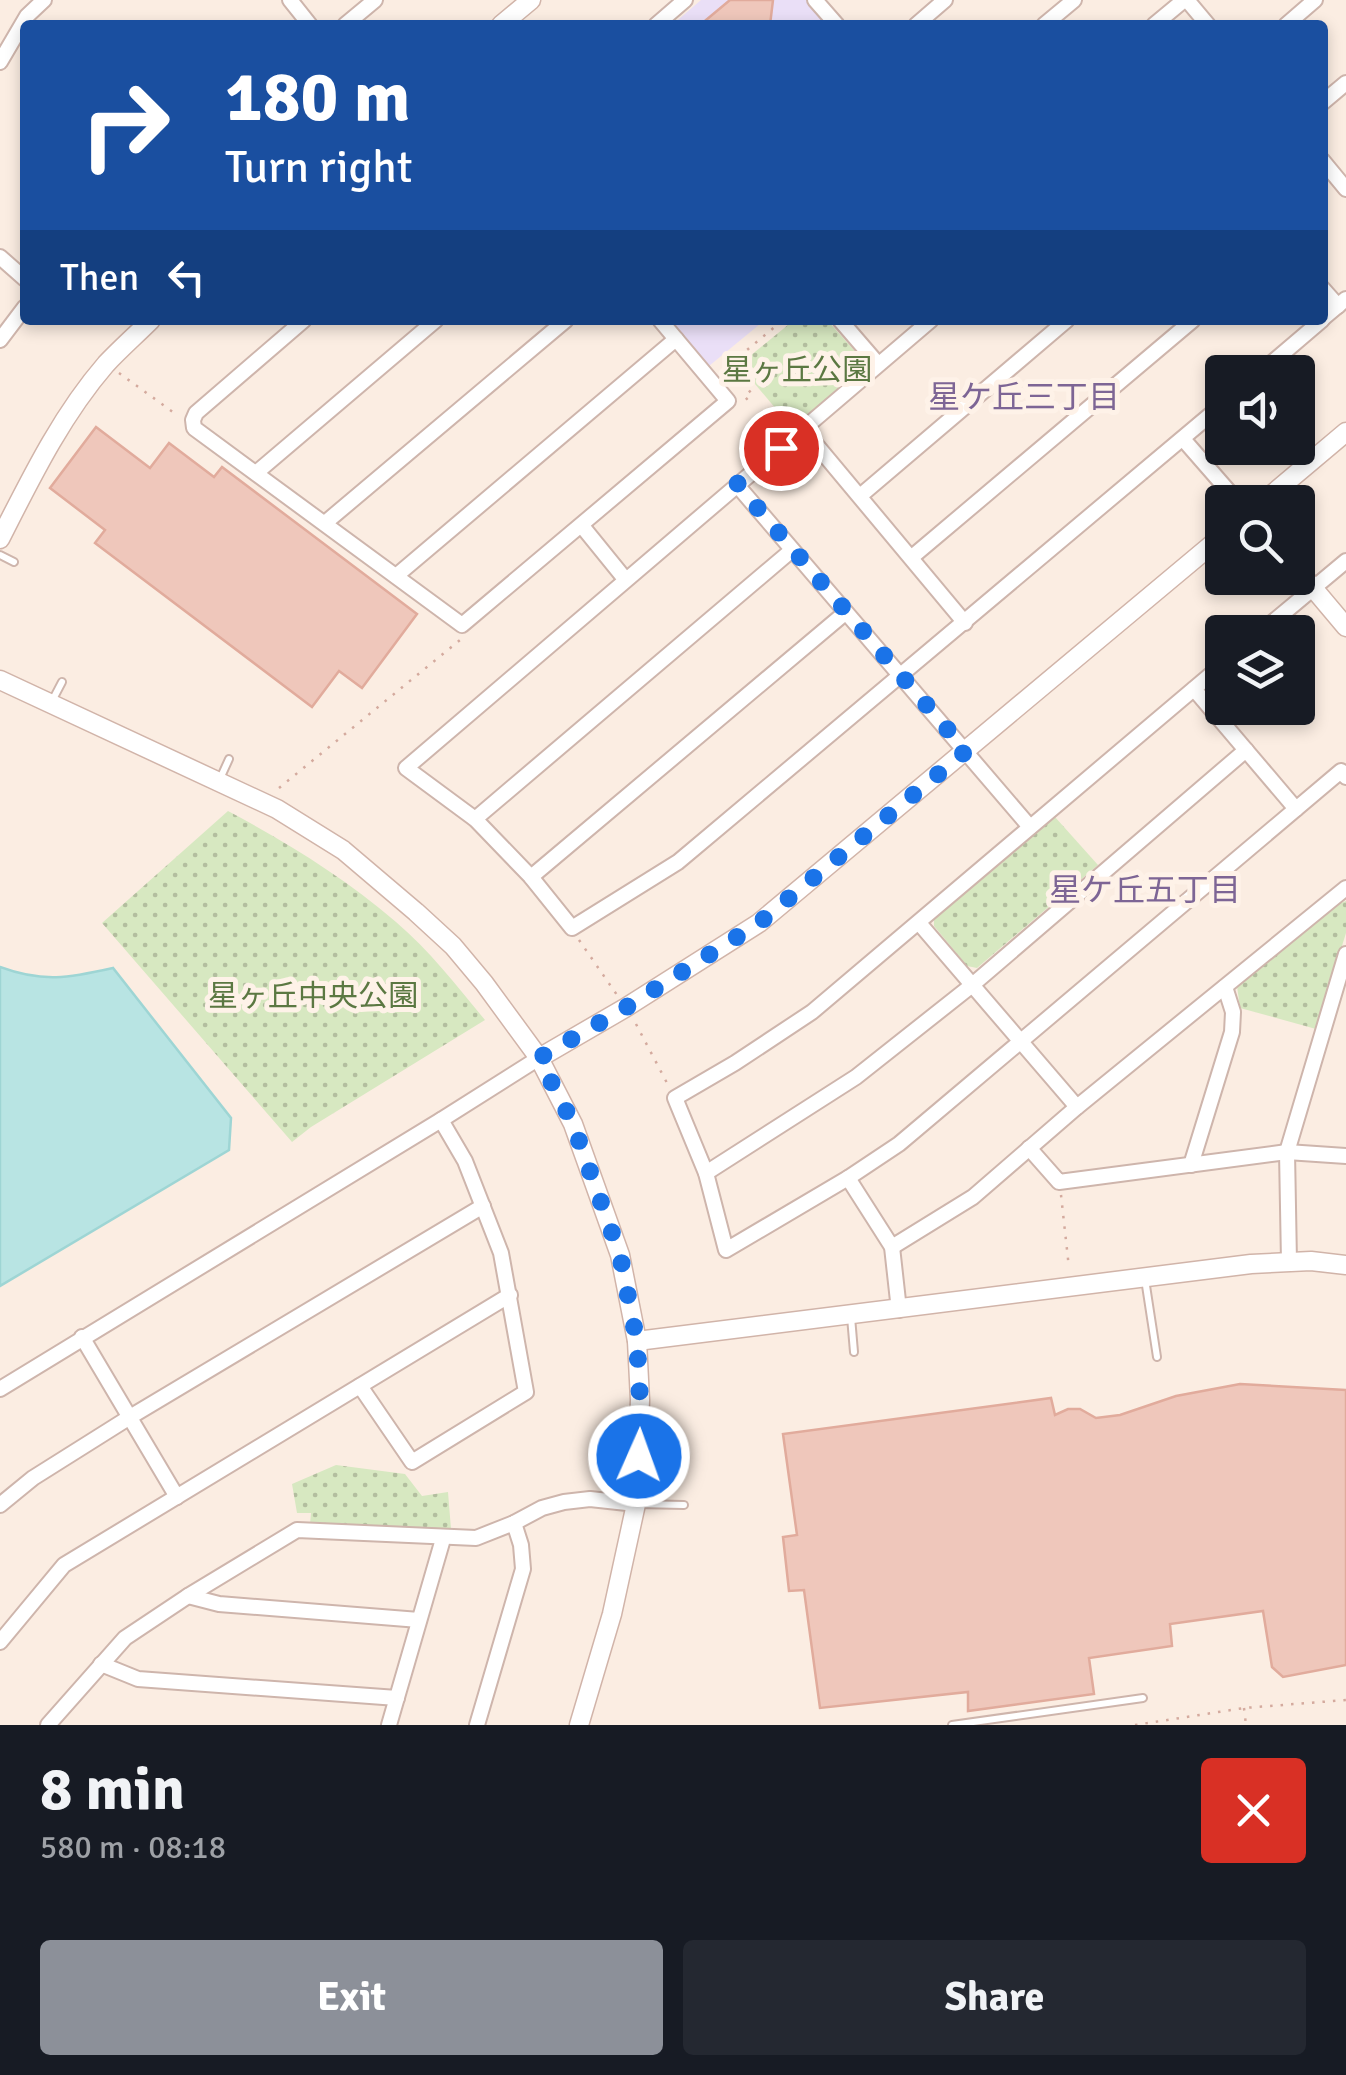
<!DOCTYPE html>
<meta charset="utf-8">
<style>
body{margin:0;font-family:Signika,"Noto Sans JP",sans-serif;background:#242831;color:#f1f3f6;height:100vh;display:flex;flex-direction:column;font-size:38px;white-space:nowrap}
*{box-sizing:border-box;margin:0}
p{font-size:32px;color:#9ea1a6}
.icon{flex:none;width:55px;height:55px;fill:none;stroke:currentColor;stroke-width:2;stroke-linecap:round;stroke-linejoin:round}
.map{position:relative;height:1725px;overflow:hidden}
.side{display:flex;flex-direction:column;background:#171b24;flex:1}
.side>*{flex:none}
.top-card{position:absolute;left:20px;top:20px;width:1308px;height:305px;border-radius:10px;box-shadow:0 5px 15px #0003;background:#1a4fa0;color:#fff;overflow:hidden}
.fabs{position:absolute;left:1205px;top:355px;display:grid;gap:20px}
.fabs a{display:grid;place-items:center;width:110px;height:110px;border-radius:10px;background:#171b24;box-shadow:0 5px 15px #0003;font-size:50px}
.pin{position:absolute;display:grid;place-items:center;width:85px;height:85px;color:#fff;margin:-42px;border:5px solid #fff;border-radius:50%;box-shadow:0 2px 10px #0007}
.me{position:absolute;width:110px;margin:-55px;rotate:2deg;stroke-linejoin:round;filter:drop-shadow(0 0 8px #0008)}
.turn{display:flex;align-items:center;gap:35px;height:210px;padding:0 40px;font-size:45px}
.turn .icon{width:130px;height:130px;stroke-width:2.5}
.turn b{display:block;font-size:70px;line-height:85px}
.then{display:flex;align-items:center;height:95px;padding:0 40px;background:#0003;gap:20px;font-size:38px}
.round{display:grid;place-items:center;flex:none;width:105px;height:105px;border-radius:10px;background:#242831}
.overview{display:flex;align-items:center;justify-content:space-between;height:170px;padding:0 40px}
h1{font-size:60px;font-weight:700;line-height:75px}
.cta{display:flex;gap:20px;margin-top:auto;padding:20px 40px}
.cta a{flex:1;height:115px;border-radius:10px;background:#8c9099;color:#fff;font-size:40px;font-weight:700;line-height:115px;text-align:center}
.cta a+a{background:#242831;color:#f1f3f6}
.map>svg:first-child{display:block}
</style>
<div class="map">
<svg width="1346" height="1725" viewBox="0 0 1346 1725">
<defs>
<pattern id="green-dots" width="8" height="8" patternUnits="userSpaceOnUse" patternTransform="scale(2.5)"><rect width="8" height="8" fill="#d7e8c1"/><path d="M2 2h.1M6 6h.1" fill="none" stroke="#b3be9f" stroke-width="1.8" stroke-linecap="round"/></pattern>
</defs>
<rect width="100%" height="100%" fill="#fbede2"/>
<g fill="#eadff7">
<polygon points="701,0 808,0 830,25 672,25"/>
<polygon points="670,320 765,320 709,366"/>
</g>
<g fill="url(#green-dots)">
<polygon points="794,320 827,320 863,360 862,369 792,428 739,365"/>
<path d="M228,811c60,32 117,67 168,111 34,29 61,64 89,98l-174,107 -19,15 -190,-219z"/>
<polygon points="1055,817 1098,865 977,968 967,966 934,926 934,918"/>
<polygon points="1346,901 1346,933 1316,1029 1240,1008 1237,986 1333,906"/>
<polygon points="336,1465 405,1474 422,1496 448,1492 451,1529 436,1532 310,1524 311,1513 297,1513 292,1484"/>
</g>
<path fill="#b8e4e3" stroke="#9ed5d4" stroke-width="2.5" d="M0,967c43,16 69,11 113,1l118,150 -2,32 -229,136z"/>
<g fill="#efc7bb" stroke="#e1ab9c" stroke-width="2.5">
<polygon points="730,0 773,0 770,25 700,25"/>
<polygon points="96,427 150,468 169,443 214,477 222,467 417,614 362,688 339,671 312,707 95,543 105,530 50,488"/>
<polygon points="1240,1384 1346,1390 1346,1665 1283,1677 1272,1667 1263,1611 1170,1624 1172,1646 1089,1658 1094,1694 968,1711 968,1692 820,1708 804,1590 789,1591 783,1537 797,1535 783,1434 1051,1398 1055,1415 1068,1409 1080,1409 1096,1418 1120,1415 1176,1396"/>
</g>
<g fill="none" stroke-linecap="round" stroke-linejoin="round">
<defs>
<g id="lane">
<polyline points="0,555 14,562"/>
<polyline points="51,703 62,682"/>
<polyline points="219,781 229,759"/>
<polyline points="1145,1279 1157,1357"/>
<polyline points="851,1317 854,1352"/>
<polyline points="637,1504 684,1505"/>
<polyline points="952,1725 1143,1698"/>
</g>
<g id="street">
<polyline points="290,0 310,25"/>
<polyline points="815,0 837,25"/>
<polyline points="1187,0 1208,25"/>
<polyline points="345,25 375,0"/>
<polyline points="656,25 685,0"/>
<polyline points="916,25 945,0"/>
<polyline points="1044,25 1074,0"/>
<polyline points="1154,25 1184,0"/>
<polyline points="1286,25 1315,0"/>
<polyline points="0,62 27,16 44,0"/>
<polyline points="1322,103 1346,83"/>
<polyline points="1322,160 1346,189"/>
<polyline points="0,257 25,279"/>
<polyline points="1322,288 1338,306"/>
<polyline points="1322,319 1346,299"/>
<polyline points="304,320 196,413 193,420 194,428 462,625 728,401 660,320"/>
<polyline points="840,320 878,364"/>
<polyline points="931,320 406,768 475,819 531,877 572,928 678,862 1222,405"/>
<polyline points="0,340 25,307"/>
<polyline points="1261,372 1322,320"/>
<polyline points="803,429 965,623"/>
<polyline points="1183,439 1238,502"/>
<polyline points="256,473 436,320"/>
<polyline points="737,485 1030,827"/>
<polyline points="860,496 1067,320"/>
<polyline points="325,523 566,320"/>
<polyline points="582,526 625,579"/>
<polyline points="912,557 1193,320"/>
<polyline points="396,576 676,339"/>
<polyline points="1261,632 1346,561"/>
<polyline points="1222,665 812,1012 735,1063 675,1098 706,1173 726,1250 848,1178 899,1144 1341,771 1346,777"/>
<polyline points="1194,689 1296,809"/>
<polyline points="475,819 792,550"/>
<polyline points="531,877 845,613"/>
<polyline points="919,923 1077,1107"/>
<polyline points="1029,1148 1059,1182 1287,1152 1346,1156"/>
<polyline points="1191,1165 1232,1032 1233,1012 1225,987"/>
<polyline points="706,1173 856,1077 971,986 1246,750"/>
<polyline points="848,1178 892,1247 899,1310"/>
<polyline points="892,1247 973,1197 1077,1107 1346,888"/>
<polyline points="1289,1262 1287,1152 1346,954"/>
<polyline points="82,1337 177,1497"/>
<polyline points="360,1386 412,1462 526,1392 501,1253 465,1161 441,1120"/>
<polyline points="0,1389 441,1120 539,1058"/>
<polyline points="0,1505 33,1478 130,1417 483,1206"/>
<polyline points="188,1596 219,1604 419,1620"/>
<polyline points="0,1642 64,1565 510,1295"/>
<polyline points="101,1664 138,1679 397,1698"/>
<polyline points="48,1725 125,1638 188,1596 297,1530 476,1538 514,1523 542,1508 564,1502 590,1499 636,1504"/>
<polyline points="389,1725 443,1539"/>
<polyline points="477,1725 523,1569 521,1545 514,1523"/>
</g>
<g id="secondary">
<polyline points="501,25 531,0"/>
<polyline points="1263,502 1346,432"/>
<path d="M0,539c31,-61 61,-123 106,-175 14,-15 30,-29 45,-44"/>
<polyline points="1298,570 1346,627"/>
<polyline points="0,680 277,809 343,850 416,912 453,946 484,983 539,1058 573,1124 620,1255 637,1341 640,1400 636,1504 612,1614 579,1725"/>
<polyline points="539,1058 625,1008 759,923 1222,536"/>
<polyline points="637,1341 1251,1264 1311,1261 1346,1265"/>
</g>
</defs>
<use href="#lane" stroke="#ceb5ac" stroke-width="10"/>
<use href="#street" stroke="#ceb5ac" stroke-width="18"/>
<use href="#secondary" stroke="#d1b4a9" stroke-width="21"/>
<g stroke="#d4aa9e" stroke-width="2.5" stroke-dasharray="2.5 8" stroke-linecap="butt">
<polyline points="728,367 752,394 741,404"/>
<polyline points="723,370 783,320"/>
<polyline points="119,373 177,415"/>
<polyline points="279,788 460,640"/>
<polyline points="579,940 617,995"/>
<polyline points="636,1024 667,1083"/>
<polyline points="1061,1195 1069,1268"/>
<polyline points="1244,1708 1246,1725"/>
<polyline points="1135,1725 1244,1708 1346,1700"/>
</g>
<use href="#lane" stroke="#fff" stroke-width="6"/>
<use href="#street" stroke="#fff" stroke-width="14"/>
<use href="#secondary" stroke="#fff" stroke-width="18"/>
</g>
<g fill="none" stroke-linecap="round" stroke-linejoin="round">
<polyline stroke="#1a73e8" stroke-width="18" stroke-dasharray="0 32.4" points="639,1456 640,1400 637,1342 620,1255 573,1124 539,1058 625,1008 759,923 966,751 737,484 781,448"/>
</g>
<g text-anchor="middle" stroke-width="10" stroke-linejoin="round" paint-order="stroke">
<g font-size="30" fill="#5b7842" stroke="#fef2e8">
<text x="797" y="380">星ヶ丘公園</text>
<text x="313" y="1006">星ヶ丘中央公園</text>
</g>
<g font-size="32" fill="#7d6595" stroke="#fef2e8">
<text x="1024" y="408">星ケ丘三丁目</text>
<text x="1145" y="901">星ケ丘五丁目</text>
</g>
</g>
</svg>
<div class="fabs">
<a><svg class="icon" aria-label="sound" viewBox="0 0 24 24"><path d="M4 9h4l5-4v14l-5-4H4zM17 9q2 3 0 6"/></svg></a>
<a><svg class="icon" aria-label="search" viewBox="0 0 24 24"><circle cx="10" cy="10" r="6"/><path d="M15 15l6 6"/></svg></a>
<a><svg class="icon" aria-label="layers" viewBox="0 0 24 24"><path d="M12 4l9 5-9 5-9-5zM3 14l9 5 9-5"/></svg></a>
</div>
<div class="pin" style="left:781px;top:448px;background:#d93025"><svg class="icon" aria-label="arrive" viewBox="0 0 24 24"><path d="M6 21V4h12l-3 4 3 4H6"/></svg></div>
<svg class="me" style="left:639px;top:1456px" viewBox="-20 -20 40 40"><circle r="17" fill="#1a73e8" stroke="#fff" stroke-width="3"/><path d="M0-11L8 9 0 5-8 9z" fill="#fff"/></svg>
<div class="top-card">
<div class="turn"><svg class="icon" aria-label="right" viewBox="0 0 24 24"><path d="M7 20v-9h11M14 6l5 5-5 5"/></svg><div><b>180 m</b>Turn right</div></div>
<div class="then">Then<svg class="icon" aria-label="left" viewBox="0 0 24 24"><path d="M17 20v-9H6M10 6l-5 5 5 5"/></svg></div>
</div>
</div>
<section class="side">
<div class="overview"><div><h1>8 min</h1><p>580 m · 08:18</p></div><a class="round" style="background:#d93025;color:#fff"><svg class="icon" aria-label="close" viewBox="0 0 24 24"><path d="M6 6l12 12M18 6L6 18"/></svg></a></div>
<div class="cta"><a>Exit</a><a>Share</a></div>
</section>
